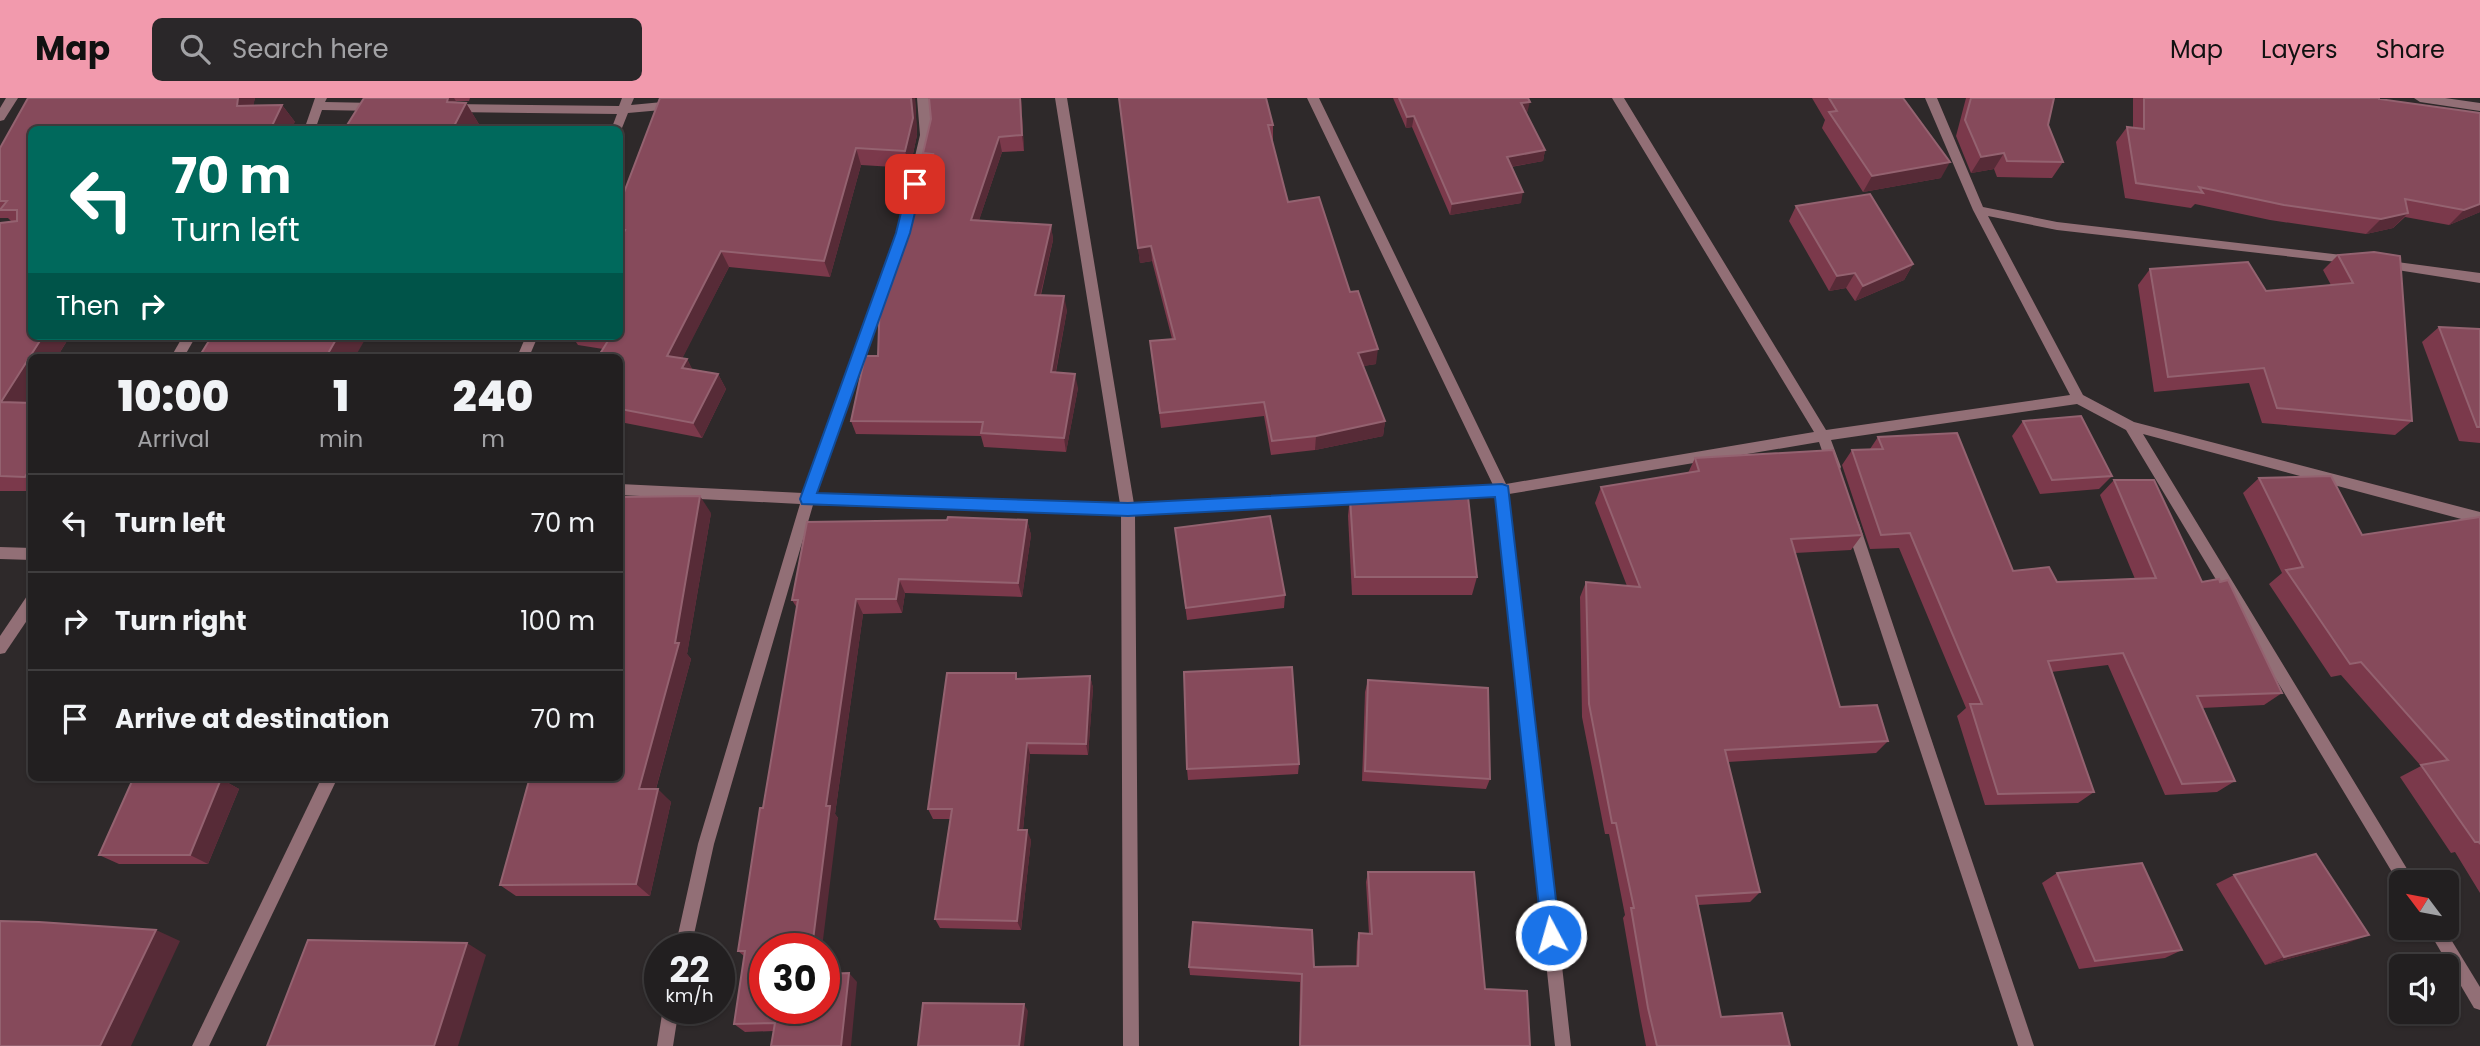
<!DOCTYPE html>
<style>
body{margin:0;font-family:Poppins,sans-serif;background:#2a2729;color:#f1f3f6;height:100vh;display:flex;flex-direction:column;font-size:26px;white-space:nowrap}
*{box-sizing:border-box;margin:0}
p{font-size:23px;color:#a2a2a5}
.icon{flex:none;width:38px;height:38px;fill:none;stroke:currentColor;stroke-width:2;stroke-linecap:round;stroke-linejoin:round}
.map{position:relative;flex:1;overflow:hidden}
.sheet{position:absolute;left:28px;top:256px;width:595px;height:427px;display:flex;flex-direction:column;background:#221f20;border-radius:10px;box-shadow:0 2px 5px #0004,0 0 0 2px #3f3d3e}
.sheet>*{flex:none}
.hud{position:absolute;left:28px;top:28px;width:595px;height:214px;border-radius:10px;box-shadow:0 2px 5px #0004,0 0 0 2px #3f3d3e;background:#00695c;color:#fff;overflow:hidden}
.needle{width:46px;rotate:302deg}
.buttons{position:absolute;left:2389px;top:772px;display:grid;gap:14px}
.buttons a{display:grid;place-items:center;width:70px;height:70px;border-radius:10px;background:#221f20;box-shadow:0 2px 5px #0004,0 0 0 2px #3f3d3e;font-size:35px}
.speed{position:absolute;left:644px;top:835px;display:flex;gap:14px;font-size:35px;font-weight:700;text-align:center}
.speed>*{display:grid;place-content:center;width:91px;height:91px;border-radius:50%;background:#221f20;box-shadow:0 2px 5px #0004,0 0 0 2px #3f3d3e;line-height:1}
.speed small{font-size:18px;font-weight:400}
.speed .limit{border:10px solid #d22;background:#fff;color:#111}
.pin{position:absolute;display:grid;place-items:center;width:60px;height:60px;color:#fff;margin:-30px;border-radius:14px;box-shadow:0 4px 10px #0006}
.me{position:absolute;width:77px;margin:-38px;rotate:354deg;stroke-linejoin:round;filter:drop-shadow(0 0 5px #0008)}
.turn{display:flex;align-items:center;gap:24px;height:147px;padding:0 28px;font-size:32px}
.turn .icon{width:91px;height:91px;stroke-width:2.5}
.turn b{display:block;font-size:49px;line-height:60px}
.then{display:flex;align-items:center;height:66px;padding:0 28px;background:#0003;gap:14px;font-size:26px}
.eta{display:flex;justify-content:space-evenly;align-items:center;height:119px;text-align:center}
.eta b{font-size:42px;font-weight:800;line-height:49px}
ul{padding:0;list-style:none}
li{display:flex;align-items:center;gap:21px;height:98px;padding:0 28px;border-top:2px solid #3f3d3e}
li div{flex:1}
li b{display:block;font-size:26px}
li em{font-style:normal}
header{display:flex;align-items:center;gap:42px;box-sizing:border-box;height:98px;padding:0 35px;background:#f29aad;color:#111}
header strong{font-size:33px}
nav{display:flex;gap:38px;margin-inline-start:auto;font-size:24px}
.search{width:490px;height:63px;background:#2a2729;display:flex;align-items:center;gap:18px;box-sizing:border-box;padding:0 24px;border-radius:10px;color:#a2a2a5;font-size:26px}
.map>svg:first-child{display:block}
</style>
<header>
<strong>Map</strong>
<div class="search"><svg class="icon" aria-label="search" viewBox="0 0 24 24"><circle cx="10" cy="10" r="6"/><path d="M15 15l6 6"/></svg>Search here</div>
<nav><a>Map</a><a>Layers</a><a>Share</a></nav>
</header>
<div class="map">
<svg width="2480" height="948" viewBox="0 0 2480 948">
<rect width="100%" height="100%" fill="#2e292a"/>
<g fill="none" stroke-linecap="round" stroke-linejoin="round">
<g fill="#926f76" fill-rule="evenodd">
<polygon points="6,0 18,0 4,22 0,23 0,10"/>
<polygon points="315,0 327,0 325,4 376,5 382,9 376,13 322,12 315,32 304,32"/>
<polygon points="622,0 634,0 631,7 673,3 679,7 673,11 628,15 620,35 620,32 611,32 617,16 452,14 446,10 452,6 619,8"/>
<polygon points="917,0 929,0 932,37 909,135 817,396 1120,406 1055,0 1067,0 1134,406 1493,387 1307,0 1319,0 1506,386 1814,334 1612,0 1624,0 1826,332 2070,297 1973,112 1925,0 1937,0 1983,109 2057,124 2359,159 2361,162 2355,166 2057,132 1988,118 2083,297 2134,324 2480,414 2480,426 2143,336 2415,784 2401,784 2401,789 2126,332 2077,306 1831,342 1841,369 1839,373 1829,373 1819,344 1509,396 1571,948 1555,948 1496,398 1135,417 1139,948 1123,948 1121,417 813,407 714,746 691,850 675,850 698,746 800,406 620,397 620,386 803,395 897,135 920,37"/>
<polygon points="2414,0 2445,0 2480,5 2480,13 2420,4"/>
<polygon points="2382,162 2480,175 2480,185 2378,169 2376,166"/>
<polygon points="183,238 196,238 184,259 171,259"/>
<polygon points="526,238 538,238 529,259 517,259"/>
<polygon points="1852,419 1857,421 1859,425 2034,948 2018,948 1845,425 1847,421"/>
<polygon points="0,449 32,450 32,462 0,461"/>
<polygon points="32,496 32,515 5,555 0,556 0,538 27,498"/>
<polygon points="322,679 338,679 209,948 192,948"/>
<polygon points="2427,830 2444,830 2480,889 2480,912 2474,910"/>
<polygon points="663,910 679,910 673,948 657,948"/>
</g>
</g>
<g fill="#7b394b">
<polygon points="28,0 255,0 253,7 282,7 295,24 32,32 32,238 70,238 57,259 32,259 32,301 29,305 32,305 32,393 0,393 0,125 12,124 8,120 0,120 0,50"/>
<polygon points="399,0 470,0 469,3 456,3 457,5 466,5 480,28 478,32 344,32"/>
<polygon points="660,0 915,0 917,37 910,70 861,67 830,179 729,169 682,260 687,261 692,271 718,276 726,291 702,340 620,324 620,259 603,251 578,247 572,238 620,238 620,105"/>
<polygon points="929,0 1021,0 1024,53 1002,54 979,122 1051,127 1053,142 1041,197 1067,212 1056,274 1078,290 1066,354 984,349 981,338 856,336 851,323 878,258 928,70 923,55 931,21"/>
<polygon points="1119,0 1273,27 1273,42 1272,43 1288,104 1350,194 1376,266 1363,268 1385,323 1383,338 1315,352 1271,357 1264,318 1161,330 1150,243 1172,241 1152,163 1140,165"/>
<polygon points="1393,0 1528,0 1527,15 1526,15 1545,52 1543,63 1511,69 1521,105 1450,117 1412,29 1406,30"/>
<polygon points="1812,0 1903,0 1941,80 1863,94 1822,30 1825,22"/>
<polygon points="1966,0 2054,0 2048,27 2063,64 2052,80 1997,79 1994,71 1971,75 1956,38"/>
<polygon points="2133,0 2379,0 2480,114 2449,127 2405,119 2393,130 2366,136 2270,122 2195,106 2191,110 2125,100 2116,44 2127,29 2133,29"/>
<polygon points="1796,108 1913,166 1904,182 1855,203 1846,190 1829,193 1789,123"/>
<polygon points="2374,154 2412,323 2395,337 2262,325 2249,285 2154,294 2138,187 2150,171 2266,193 2331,187 2323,172 2338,157"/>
<polygon points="2439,229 2480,231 2480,345 2459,343 2422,244"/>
<polygon points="2023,323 2112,378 2099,391 2040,396 2012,338"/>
<polygon points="1878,339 2013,473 2057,484 2135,481 2100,397 2114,382 2202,484 2282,595 2264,607 2202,610 2235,683 2217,694 2165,697 2108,567 2051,574 2094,694 2078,705 1985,707 1957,618 1966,610 1899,450 1870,451 1842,367 1852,352 1870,351"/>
<polygon points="1695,360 1862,437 1851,452 1795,455 1840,609 1888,643 1876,655 1728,664 1760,794 1750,804 1698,807 1721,919 1790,948 1646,948 1640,918 1623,820 1625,817 1609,736 1605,736 1582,619 1580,499 1586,484 1627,488 1595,405 1601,389 1688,375"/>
<polygon points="2259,380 2362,437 2480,419 2480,795 2455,754 2451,755 2400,679 2421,668 2341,577 2331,579 2269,486 2282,475 2243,395"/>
<polygon points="1350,399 1477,479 1472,497 1352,497 1348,418"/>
<polygon points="711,415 687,556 691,561 656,691 671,704 650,798 516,798 500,787"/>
<polygon points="1027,422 1031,437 1022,499 905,495 902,515 863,516 835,716 838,720 765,910 857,884 774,933 745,934 734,926 744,858 738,853 797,510 792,502"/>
<polygon points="1175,430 1285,497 1284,510 1187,522"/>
<polygon points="1016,575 1017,581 1090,578 1093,590 1088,657 1030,656 1023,732 1031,742 1021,832 940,830 935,821 950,721 933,721 928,711"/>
<polygon points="1368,582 1490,681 1486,691 1362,683 1365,594"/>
<polygon points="1299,666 1298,676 1188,682 1187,671"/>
<polygon points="221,681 239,691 208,766 119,766 99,757"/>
<polygon points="1368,774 1485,891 1530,948 1299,948 1300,884 1190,877 1189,869 1356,869 1357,844 1359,835 1369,836 1366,784"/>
<polygon points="2057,775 2182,852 2165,860 2079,871 2042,785"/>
<polygon points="2234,777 2348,845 2265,867 2216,786"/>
</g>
<g fill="#572b37">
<polygon points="238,0 255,0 250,25 237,8"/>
<polygon points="448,0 454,0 462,13 466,5 480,28 478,32 452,32 447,4"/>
<polygon points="911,0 915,0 917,37 910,70 905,53"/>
<polygon points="1020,0 1021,0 1024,53 1022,37"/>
<polygon points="1530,4 1527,15 1519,16 1521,5"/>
<polygon points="282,7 295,24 291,32 270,32"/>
<polygon points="1414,18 1412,29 1406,30 1407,19"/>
<polygon points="999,39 1002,54 974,137 971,122"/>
<polygon points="856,50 861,67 830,179 824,163"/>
<polygon points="1545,52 1543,63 1504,70 1507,59"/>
<polygon points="2004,55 1994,71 1971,75 1981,59"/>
<polygon points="1950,64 1941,80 1863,94 1872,78"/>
<polygon points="1523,94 1521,105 1450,117 1452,106"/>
<polygon points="2480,106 2480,114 2449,127 2464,112"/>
<polygon points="2408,115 2393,130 2366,136 2381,121"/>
<polygon points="1051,127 1053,142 1037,211 1035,197"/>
<polygon points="1151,148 1152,163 1140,165 1138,150"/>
<polygon points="721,153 729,169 676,273 667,258"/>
<polygon points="1913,166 1904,182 1855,203 1863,188"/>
<polygon points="1855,175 1846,190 1829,193 1837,178"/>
<polygon points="1064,198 1067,212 1053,288 1051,274"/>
<polygon points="43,238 70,238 57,259 32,259 32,301 20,319 1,304"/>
<polygon points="338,238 367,238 355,259 326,259"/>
<polygon points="1378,251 1376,266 1357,269 1358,255"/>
<polygon points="687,261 695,277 682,270"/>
<polygon points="718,276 726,291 702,340 693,325"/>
<polygon points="1075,276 1078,290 1066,354 1064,340"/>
<polygon points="1385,323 1383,338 1315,352 1316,338"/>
<polygon points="32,367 32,384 25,379"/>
<polygon points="700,398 711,415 687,556 691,561 652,705 639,691 675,545"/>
<polygon points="1027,422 1031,437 1022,499 1018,485"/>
<polygon points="899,481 905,495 902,515 896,501"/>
<polygon points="856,501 863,516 835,716 838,720 822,850 812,850 826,708"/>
<polygon points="1090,578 1093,590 1088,657 1086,646"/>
<polygon points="1027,645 1030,656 1022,742 1018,732"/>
<polygon points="221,681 239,691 208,766 190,757"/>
<polygon points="658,691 671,704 650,798 636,786"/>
<polygon points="1027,732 1031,742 1021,832 1017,823"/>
<polygon points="156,832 180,843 131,948 100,948"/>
<polygon points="2369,837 2348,845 2265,867 2284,859"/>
<polygon points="467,845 486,857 458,948 434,948"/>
<polygon points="849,875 857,884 851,948 841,948"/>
<polygon points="1024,906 1028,913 1024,948 1019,948"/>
</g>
<g fill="#864a5b" stroke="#946270" stroke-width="2">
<polygon points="28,0 238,0 237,8 282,7 270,32 32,32 32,238 43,238 1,304 32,305 32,367 25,379 0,378 0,125 17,123 17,112 0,112 7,103 0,103 0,50"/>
<polygon points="364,0 448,0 447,4 466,5 452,32 344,32"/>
<polygon points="660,0 911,0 913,20 905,53 856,50 824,163 721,153 667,258 687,261 682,270 718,276 693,325 620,311 620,259 598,259 611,238 620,238 620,142 625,132 620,132 620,105"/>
<polygon points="929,0 1020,0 1022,37 999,39 971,122 1051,127 1035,197 1064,198 1051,274 1075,276 1064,340 981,335 983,324 851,323 865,258 878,258 880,200 933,56 923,55 931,21"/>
<polygon points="1119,0 1266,0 1273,27 1268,27 1288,104 1319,99 1350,194 1358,193 1378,251 1358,255 1385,323 1316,338 1272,343 1264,304 1160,315 1150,243 1175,241 1151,148 1138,150"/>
<polygon points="1399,0 1528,0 1530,4 1521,5 1545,52 1507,59 1523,94 1452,106 1414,18 1407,19"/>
<polygon points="1829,0 1903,0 1950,64 1872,78 1829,14 1837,13"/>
<polygon points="1971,0 2054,0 2048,27 2063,64 2007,63 2004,55 1981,59 1965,22"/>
<polygon points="2144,0 2379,0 2379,1 2480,15 2480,106 2464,112 2405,101 2408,115 2381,121 2284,107 2199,89 2203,95 2136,85 2127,29 2144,31"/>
<polygon points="1870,96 1913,166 1863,188 1855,175 1837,178 1796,108"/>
<polygon points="2374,154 2400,158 2412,323 2277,310 2264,270 2168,279 2150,171 2248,164 2266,193 2353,185 2338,157"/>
<polygon points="2439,229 2480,231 2480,329 2477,329"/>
<polygon points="212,238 338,238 326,259 199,259"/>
<polygon points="2081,318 2112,378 2052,382 2023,323"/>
<polygon points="1957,335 2013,473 2049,469 2057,484 2156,480 2114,382 2154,382 2202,484 2219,481 2220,484 2228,482 2282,595 2197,598 2235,683 2182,686 2123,555 2048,563 2094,694 1998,696 1970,606 1982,606 1910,435 1881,437 1852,352 1883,351 1878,339"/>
<polygon points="1833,352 1862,437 1791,441 1840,609 1877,607 1888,643 1725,652 1760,794 1696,798 1721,919 1782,915 1790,948 1657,948 1648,910 1631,810 1634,810 1616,725 1612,725 1589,606 1586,484 1640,489 1601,389 1699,373 1695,360"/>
<polygon points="2331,378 2362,437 2480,419 2480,746 2479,744 2475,744 2421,667 2448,662 2361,564 2350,566 2286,472 2303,469 2259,380"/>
<polygon points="700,398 675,545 679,545 639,691 658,691 636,786 500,787 530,679 620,679 620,399"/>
<polygon points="1350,399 1468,399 1477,479 1355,479"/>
<polygon points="1270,418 1285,497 1186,510 1175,430"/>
<polygon points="948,419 1027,422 1018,485 899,481 896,501 856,501 826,708 830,708 812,850 765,850 765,910 824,910 824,876 849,875 841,948 771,948 775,925 734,926 745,853 738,853 760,710 763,710 798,502 792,502 807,424 947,422"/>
<polygon points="1292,569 1299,666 1187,671 1184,574"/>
<polygon points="947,575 1016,575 1016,581 1090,578 1086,646 1027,645 1018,732 1027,732 1017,823 935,821 952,711 928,711"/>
<polygon points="1368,582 1488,590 1490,681 1365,673"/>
<polygon points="133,681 221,681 190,757 99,757"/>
<polygon points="2316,756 2369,837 2284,859 2234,777"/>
<polygon points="2142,765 2182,852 2095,863 2057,775"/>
<polygon points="1368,774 1474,774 1485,891 1527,893 1530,948 1300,948 1302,876 1189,869 1193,824 1312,832 1314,869 1358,868 1359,835 1372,836"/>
<polygon points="0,823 39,824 156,832 100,948 0,948"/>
<polygon points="308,842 467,845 434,948 267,948"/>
<polygon points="923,905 1024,906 1019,948 918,948"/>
</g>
<polygon fill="#1a73e8" stroke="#114b97" stroke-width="2" points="915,82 922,86 910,135 817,395 1128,405 1502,386 1508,388 1560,837 1558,843 1551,846 1544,843 1542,837 1495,399 1128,418 802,406 800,401 896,135 908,86"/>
</svg>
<div class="buttons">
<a><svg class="needle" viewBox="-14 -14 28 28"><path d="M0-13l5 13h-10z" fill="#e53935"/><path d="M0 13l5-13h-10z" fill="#a2a2a5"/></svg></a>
<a><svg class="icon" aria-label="sound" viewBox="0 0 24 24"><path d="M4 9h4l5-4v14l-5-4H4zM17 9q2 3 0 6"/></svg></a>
</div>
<div class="speed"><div>22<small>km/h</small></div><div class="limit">30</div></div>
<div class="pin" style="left:915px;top:86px;background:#d93025"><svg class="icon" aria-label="arrive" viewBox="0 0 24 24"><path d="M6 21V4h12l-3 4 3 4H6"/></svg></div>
<svg class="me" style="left:1551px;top:837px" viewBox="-20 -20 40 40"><circle r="17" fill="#1a73e8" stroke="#fff" stroke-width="3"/><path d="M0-11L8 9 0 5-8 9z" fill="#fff"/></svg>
<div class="hud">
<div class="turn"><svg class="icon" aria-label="left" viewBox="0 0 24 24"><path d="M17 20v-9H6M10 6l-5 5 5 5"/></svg><div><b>70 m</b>Turn left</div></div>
<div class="then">Then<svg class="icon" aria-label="right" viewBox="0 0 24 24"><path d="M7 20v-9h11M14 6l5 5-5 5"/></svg></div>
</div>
<section class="sheet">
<div class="eta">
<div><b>10:00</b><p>Arrival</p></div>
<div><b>1</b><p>min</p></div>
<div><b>240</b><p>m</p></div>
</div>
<ul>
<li><svg class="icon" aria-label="left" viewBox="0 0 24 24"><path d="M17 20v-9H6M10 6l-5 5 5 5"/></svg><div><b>Turn left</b></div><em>70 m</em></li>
<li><svg class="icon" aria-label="right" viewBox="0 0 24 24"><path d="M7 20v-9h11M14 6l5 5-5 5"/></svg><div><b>Turn right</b></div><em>100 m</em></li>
<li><svg class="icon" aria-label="arrive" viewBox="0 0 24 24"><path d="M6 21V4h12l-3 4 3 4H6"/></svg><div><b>Arrive at destination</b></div><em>70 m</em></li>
</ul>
</section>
</div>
